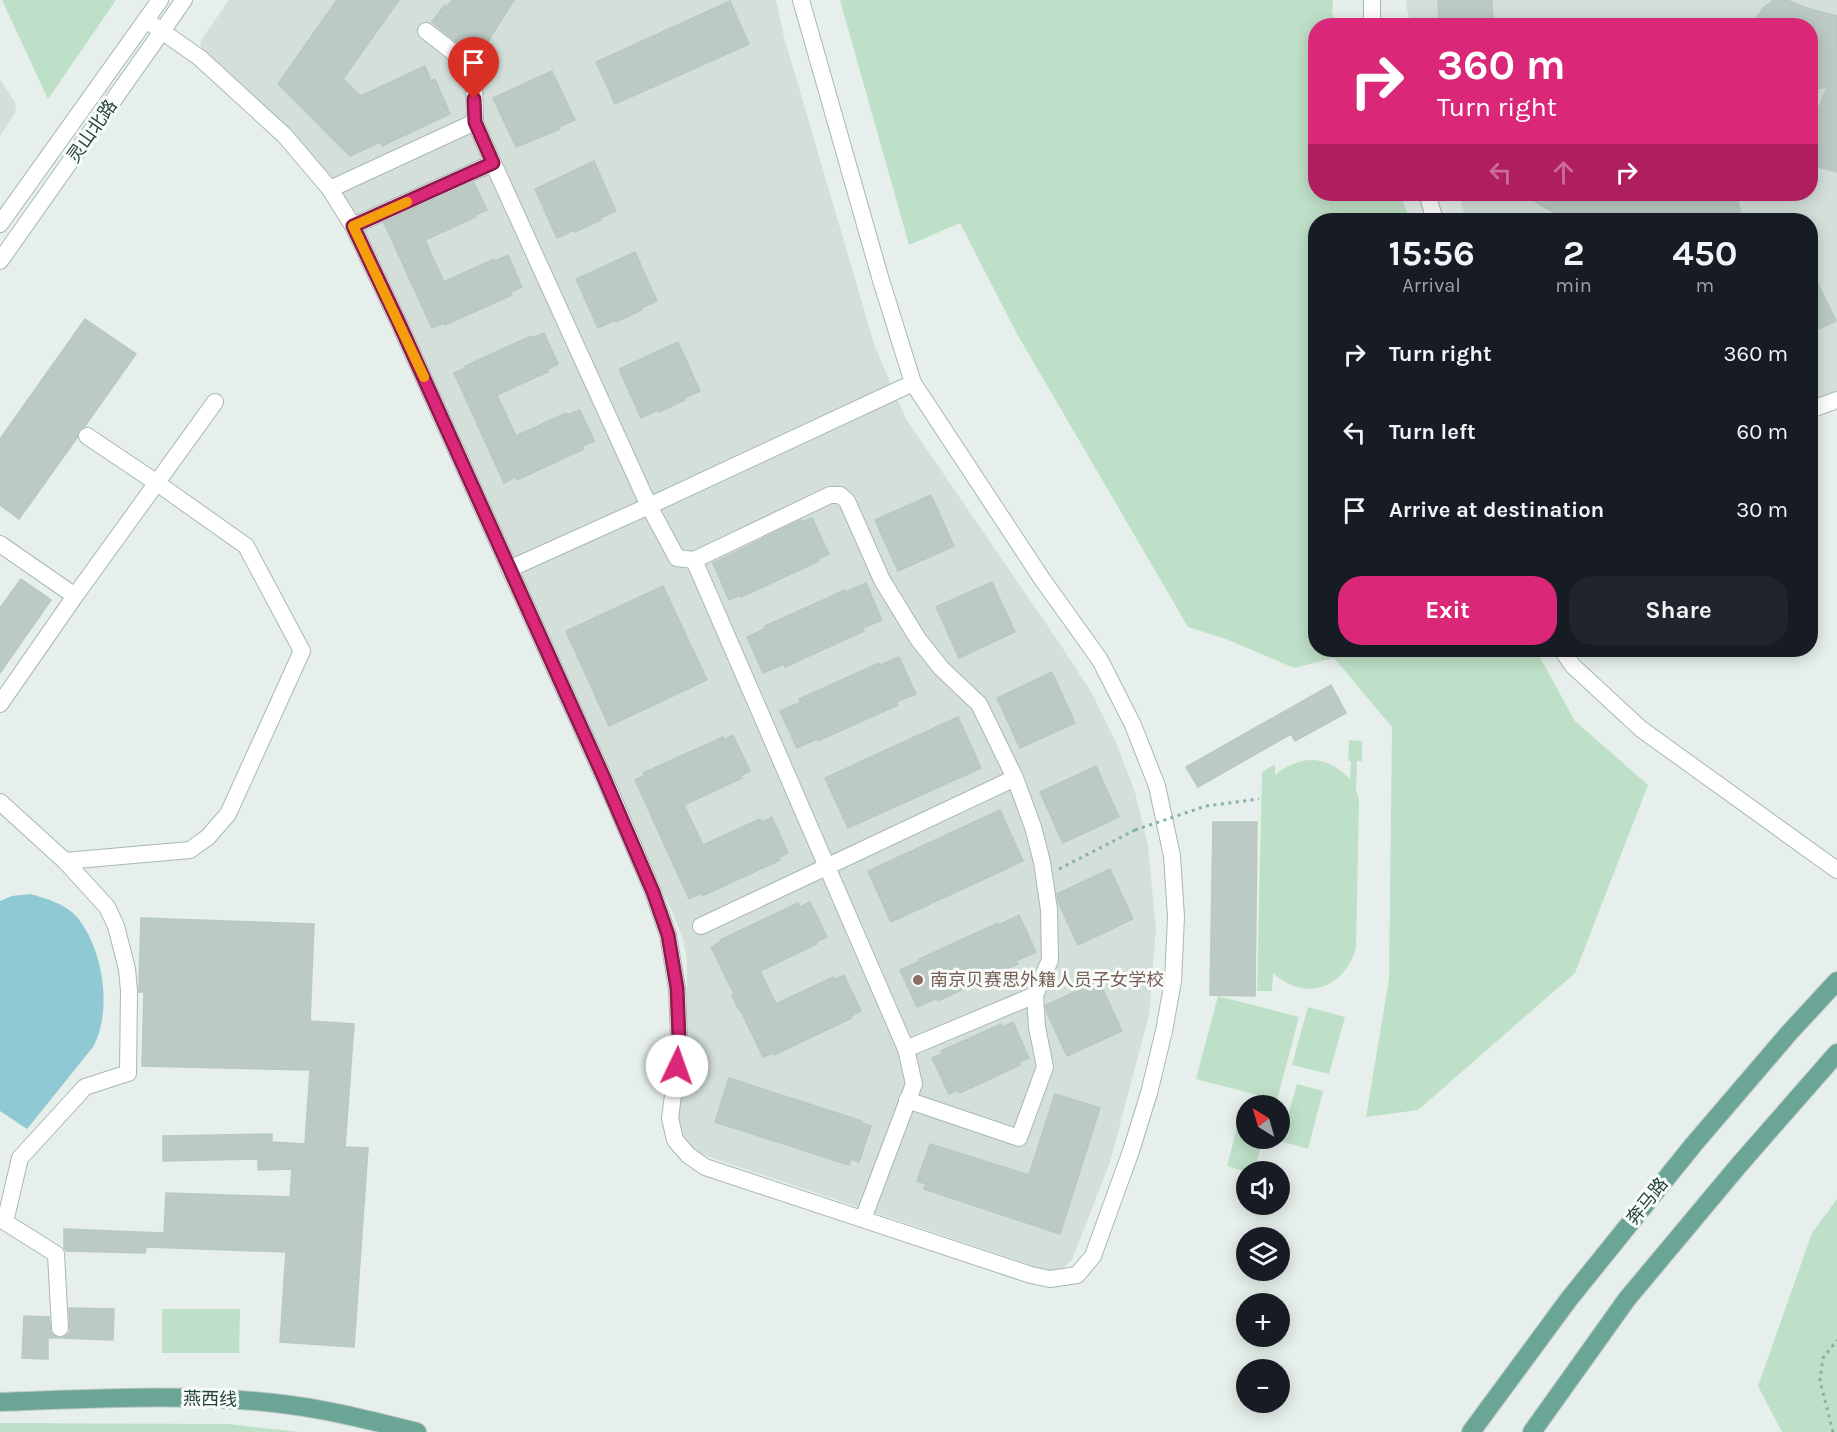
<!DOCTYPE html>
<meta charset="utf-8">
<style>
body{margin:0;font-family:Karla,"Noto Sans SC",sans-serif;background:#20242c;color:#f1f3f6;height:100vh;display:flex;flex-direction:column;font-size:22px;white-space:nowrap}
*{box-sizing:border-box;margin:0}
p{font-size:20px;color:#9ea1a6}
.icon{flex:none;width:33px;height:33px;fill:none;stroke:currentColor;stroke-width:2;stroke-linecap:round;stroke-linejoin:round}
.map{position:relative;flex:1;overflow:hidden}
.side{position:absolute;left:1308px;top:213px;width:510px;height:444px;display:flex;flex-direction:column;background:#171b24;border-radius:24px;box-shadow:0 3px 15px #0003}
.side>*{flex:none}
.guide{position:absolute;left:1308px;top:18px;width:510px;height:183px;border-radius:24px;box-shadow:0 3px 15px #0003;background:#db2777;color:#fff;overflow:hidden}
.needle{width:39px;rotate:323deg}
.controls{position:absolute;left:1236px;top:1095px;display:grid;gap:12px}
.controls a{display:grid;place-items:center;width:54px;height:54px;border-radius:50%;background:#171b24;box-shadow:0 3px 15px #0003;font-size:30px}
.pin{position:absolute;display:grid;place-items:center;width:51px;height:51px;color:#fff;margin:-62px -26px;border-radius:50% 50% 50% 0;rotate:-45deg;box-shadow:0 0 6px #0007}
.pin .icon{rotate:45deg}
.me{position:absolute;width:66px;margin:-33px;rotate:3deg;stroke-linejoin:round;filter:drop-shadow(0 0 4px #0008)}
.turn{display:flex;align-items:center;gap:21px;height:126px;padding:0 30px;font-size:27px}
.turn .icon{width:78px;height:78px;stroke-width:2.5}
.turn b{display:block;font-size:42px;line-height:51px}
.lanes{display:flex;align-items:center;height:57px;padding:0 30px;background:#0003;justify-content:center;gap:30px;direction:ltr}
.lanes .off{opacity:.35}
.eta{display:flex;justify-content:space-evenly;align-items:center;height:102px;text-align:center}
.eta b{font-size:36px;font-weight:700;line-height:42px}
.primary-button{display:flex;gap:12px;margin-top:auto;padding:12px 30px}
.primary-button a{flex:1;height:69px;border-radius:24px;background:#db2777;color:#fff;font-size:24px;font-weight:700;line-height:69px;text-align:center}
.primary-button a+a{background:#20242c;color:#f1f3f6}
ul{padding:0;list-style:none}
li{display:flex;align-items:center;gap:18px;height:78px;padding:0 30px}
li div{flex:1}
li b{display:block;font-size:22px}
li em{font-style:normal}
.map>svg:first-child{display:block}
</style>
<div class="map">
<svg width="1837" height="1432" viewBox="0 0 1837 1432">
<rect width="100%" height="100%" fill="#e6efeb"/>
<g fill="#d4dfda">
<polygon points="229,0 776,0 784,37 875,347 906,419 1062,647 1093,695 1117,745 1135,792 1148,846 1156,929 1149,1015 1110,1162 1072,1260 1064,1267 1053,1271 1045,1270 697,1153 683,1143 675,1118 687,984 687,960 683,939 670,907 359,236 201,49 201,40"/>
<polygon points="1407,0 1837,0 1837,394 1811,406 1810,220 1466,220 1459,194 1810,194 1810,26 1411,25 1406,5"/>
<polygon points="0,79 15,102 16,111 0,136"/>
</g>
<g fill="#bfe0c8">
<polygon points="2,0 116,0 48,99"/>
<polygon points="840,0 1333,0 1332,13 1337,25 1316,26 1316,194 1400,194 1410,220 1316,220 1316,650 1536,650 1575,721 1648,785 1575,973 1418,1110 1366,1117 1389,979 1392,727 1334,658 1294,668 1226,639 1188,627 1017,334 960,223 909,245"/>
<path d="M1349,740l13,1v20h-5l-1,29 3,9 -3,149c-12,41 -51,54 -83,25l-1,18h-15l5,-219 13,-8v11c26,-21 52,-20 75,4l1,-18h-3z"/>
<polygon points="1218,996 1299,1017 1277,1100 1196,1079"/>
<polygon points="1308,1007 1345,1017 1329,1074 1292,1065"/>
<polygon points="1297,1084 1323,1091 1308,1149 1281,1141"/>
<polygon points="1242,1109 1246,1110 1246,1138 1263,1139 1254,1171 1246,1172 1227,1166"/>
<polygon points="1837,1199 1837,1432 1782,1432 1758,1386 1812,1233"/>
<polygon points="162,1309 240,1309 239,1353 162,1353"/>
<polygon points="0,1423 228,1424 299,1432 0,1432"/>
</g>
<path fill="#8ec9d4" d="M30,894c15,4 35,10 46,22 27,31 37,95 17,131l-66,82 -27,-18v-210l12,-5z"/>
<g fill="#bbcac4" stroke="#b8c9c2" stroke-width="1.5">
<polygon points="337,0 399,0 343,79 361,96 425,66 431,81 435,79 450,114 382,146 380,142 350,156 278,84"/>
<polygon points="452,0 514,0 487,43 485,42 474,56 432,22 445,5 447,7"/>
<polygon points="1438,0 1492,0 1493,26 1439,26"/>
<polygon points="1774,0 1787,0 1807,8 1837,16 1837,172 1811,165 1814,157 1810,156 1810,130 1827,87 1810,90 1810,26 1752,26 1763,8"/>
<polygon points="730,1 749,44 615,104 596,62"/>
<polygon points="552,71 575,120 559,127 560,129 516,147 493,98"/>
<polygon points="594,161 616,211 600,218 601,220 575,232 574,230 557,238 535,189"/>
<polygon points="474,183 487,210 475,215 476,217 425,240 444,282 494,259 495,261 508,255 522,287 511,292 512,295 445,325 444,323 432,328 384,223"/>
<polygon points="1525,194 1736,194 1741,214 1707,220 1659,220 1625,214 1623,220 1568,220 1542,206"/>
<polygon points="635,252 657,301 641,308 642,310 616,322 615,320 598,328 576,279"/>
<polygon points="1810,268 1836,321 1810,333"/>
<polygon points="85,319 136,354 85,426 79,430 77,438 19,519 0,505 0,439"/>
<polygon points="544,333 558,364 547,370 548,372 497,395 516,436 566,413 567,415 580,410 594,441 582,446 584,449 517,480 516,477 504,483 454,373 466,368 465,366 531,336 532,338"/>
<polygon points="678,342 700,391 684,398 685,400 659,412 658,410 641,418 619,369"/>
<polygon points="931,495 954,546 898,571 875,520"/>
<polygon points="812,518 829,554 818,559 819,561 741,597 740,595 729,600 713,563 801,520 802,522"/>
<polygon points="21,579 51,600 0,673 0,608"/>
<polygon points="992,582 1015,632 959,658 936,607"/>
<polygon points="866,583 882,620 863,628 864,631 785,667 784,664 763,673 747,637 766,628 765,626 845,590 846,592"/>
<polygon points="663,586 707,680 609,726 566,631"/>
<polygon points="899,657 916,694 896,702 898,705 818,741 817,739 797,748 780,711 801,702 799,699 879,663 880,665"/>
<polygon points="1052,672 1075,723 1020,748 997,698"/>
<polygon points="1331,685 1346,713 1295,741 1291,734 1198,787 1186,767"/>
<polygon points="958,717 981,768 848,828 825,778"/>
<polygon points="733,735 750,771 740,776 742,778 684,805 703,845 760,819 762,822 772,817 788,853 778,858 780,860 702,896 701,893 689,899 635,780 644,776 643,773 723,737 724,740"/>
<polygon points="1096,766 1119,817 1063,843 1040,792"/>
<polygon points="1000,810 1023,861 891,922 868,871"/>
<polygon points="1213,822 1257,822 1255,996 1210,995"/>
<polygon points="1110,869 1133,919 1078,945 1059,904 1057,894"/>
<polygon points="810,902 827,937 816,942 817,944 760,971 776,1004 833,977 834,980 844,975 861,1011 851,1016 852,1018 774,1055 773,1053 763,1057 740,1009 739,1010 732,995 734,994 711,947 721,942 720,940 798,903 800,907"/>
<polygon points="1019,915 1036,952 1016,961 1018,964 938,1001 937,998 917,1007 900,970 920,961 919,959 998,923 999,925"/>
<polygon points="141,918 314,924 310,1021 354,1024 345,1147 368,1148 354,1347 280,1342 286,1252 146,1247 145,1253 66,1251 64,1247 64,1229 164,1233 166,1193 290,1197 292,1169 258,1170 258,1159 163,1161 163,1136 272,1134 272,1142 305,1144 310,1070 142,1066 144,992 139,992 139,984"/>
<polygon points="1099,981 1122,1031 1067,1056 1047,1013 1046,1005"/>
<polygon points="1013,1022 1029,1058 1019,1062 1020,1065 960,1093 958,1090 949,1094 932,1058 942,1054 941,1051 1001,1024 1002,1027"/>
<polygon points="729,1078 862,1121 861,1123 871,1126 859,1162 851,1159 849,1165 715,1122"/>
<polygon points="1055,1094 1100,1108 1060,1234 924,1189 926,1184 917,1181 930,1144 1029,1175"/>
<polygon points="69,1308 114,1309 113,1340 61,1338 66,1336 70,1332"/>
<polygon points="24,1316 49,1317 51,1333 59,1338 48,1338 48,1359 22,1358"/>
</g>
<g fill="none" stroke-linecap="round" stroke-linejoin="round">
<defs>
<g id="minor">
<polyline points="146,20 200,58 285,136 330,189 353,226 398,321 613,798 653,892 668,935 677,988 679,1038 677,1066 670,1118 675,1140 688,1155 705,1167 1031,1275 1050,1279 1077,1275 1093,1256 1131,1151 1149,1093 1164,1031 1173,981 1176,917 1172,856 1157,786 1133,725 1100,660 1042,579 913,383 880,277 801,0"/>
<polyline points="1372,26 1372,0"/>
<polyline points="426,31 453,52 474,77 475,122 493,163 649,506 677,558 694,560 906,1049 914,1084 863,1219"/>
<polyline points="330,189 475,122"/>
<polyline points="1427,194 1435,220"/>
<polyline points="0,224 160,0"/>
<polyline points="353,226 493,163"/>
<polyline points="0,261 184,0"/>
<polyline points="1810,410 1837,400"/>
<polyline points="0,544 75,596 0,704"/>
<polyline points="694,560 830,495 840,495 847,501 882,580 918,639 941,668 979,704 1015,778 1033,827 1042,862 1049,910 1050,960 1035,995 1037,1027 1045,1067 1019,1138 907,1100"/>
<polyline points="509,569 649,506 913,383"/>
<polyline points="75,596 215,402"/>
<polyline points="1562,650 1573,666 1641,729 1837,870"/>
<polyline points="0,802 65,861 107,907 116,926 127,969 129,991 128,1073 85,1087 20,1158 5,1222 56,1254 60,1328"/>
<polyline points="65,861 190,850 208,837 228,814 302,651 246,546 157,483 87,436"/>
<polyline points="701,926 1015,778"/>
<polyline points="906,1049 1035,995"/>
</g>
<g id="major">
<path d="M0,1402c89,-3 185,-9 274,1 48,5 95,17 143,29"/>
<polyline points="1471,1432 1569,1299 1694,1144 1789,1033 1837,981"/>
<polyline points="1532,1432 1627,1299 1739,1165 1837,1053"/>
</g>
</defs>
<use href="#minor" stroke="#a8b8b2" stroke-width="18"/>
<use href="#major" stroke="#c2cac8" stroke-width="20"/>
<g stroke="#86b3a5" stroke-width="3" stroke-dasharray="3 4.5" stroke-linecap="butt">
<polyline points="1206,806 1259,799"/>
<polyline points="1059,869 1135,830"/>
<polyline points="1833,1432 1820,1381 1823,1358 1837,1340"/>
</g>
<use href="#minor" stroke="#fff" stroke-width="16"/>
<use href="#major" stroke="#6aa596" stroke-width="18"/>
<polyline stroke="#86b3a5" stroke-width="3" stroke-dasharray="3 4.5" stroke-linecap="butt" points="1135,830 1206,806"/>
</g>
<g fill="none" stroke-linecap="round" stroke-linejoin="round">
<defs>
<polyline id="route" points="474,99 475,122 493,163 353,226 398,321 604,778 653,892 668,935 677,988 679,1038 677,1066"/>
</defs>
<use href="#route" stroke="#8e194d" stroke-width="15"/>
<use href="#route" stroke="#db2777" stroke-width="10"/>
<polyline stroke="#f59e0b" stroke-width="10" points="407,202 353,226 424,377"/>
</g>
<circle fill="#8d6e63" stroke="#f7fbf9" stroke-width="2" cx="918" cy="980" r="6"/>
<g text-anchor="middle" stroke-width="6" stroke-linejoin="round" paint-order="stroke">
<g font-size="18" fill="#24423a" stroke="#f7fbf9">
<text transform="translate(92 131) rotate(-55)" y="6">灵山北路</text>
<text transform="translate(1647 1201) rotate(-51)" y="6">奔马路</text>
<text transform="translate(210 1399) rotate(1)" y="6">燕西线</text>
</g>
<g font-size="18" fill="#785e54" stroke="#f7fbf9" text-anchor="start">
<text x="930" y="986">南京贝赛思外籍人员子女学校</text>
</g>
</g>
</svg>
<div class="controls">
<a><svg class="needle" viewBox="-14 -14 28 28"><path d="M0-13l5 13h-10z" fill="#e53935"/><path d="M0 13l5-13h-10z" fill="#9ea1a6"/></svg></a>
<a><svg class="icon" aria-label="sound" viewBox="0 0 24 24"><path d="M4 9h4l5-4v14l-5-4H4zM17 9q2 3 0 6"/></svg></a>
<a><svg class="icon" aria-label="layers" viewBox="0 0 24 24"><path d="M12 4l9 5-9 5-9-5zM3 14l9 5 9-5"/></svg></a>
<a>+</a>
<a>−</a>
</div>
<div class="pin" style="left:474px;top:99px;background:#d93025"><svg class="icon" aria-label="arrive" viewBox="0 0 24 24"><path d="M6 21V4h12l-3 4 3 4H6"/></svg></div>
<svg class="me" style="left:677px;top:1066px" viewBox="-20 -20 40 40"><circle r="19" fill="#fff"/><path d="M0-13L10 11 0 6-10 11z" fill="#db2777"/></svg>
<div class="guide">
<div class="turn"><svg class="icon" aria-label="right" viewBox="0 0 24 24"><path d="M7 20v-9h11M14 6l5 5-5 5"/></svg><div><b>360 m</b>Turn right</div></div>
<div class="lanes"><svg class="icon off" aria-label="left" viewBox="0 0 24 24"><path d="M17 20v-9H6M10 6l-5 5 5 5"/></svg><svg class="icon off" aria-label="ahead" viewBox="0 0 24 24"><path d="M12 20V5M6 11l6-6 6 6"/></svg><svg class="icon" aria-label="right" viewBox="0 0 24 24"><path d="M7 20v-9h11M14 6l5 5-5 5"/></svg></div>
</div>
<section class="side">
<div class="eta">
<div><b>15:56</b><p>Arrival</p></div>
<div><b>2</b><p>min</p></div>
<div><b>450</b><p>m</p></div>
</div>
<ul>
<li><svg class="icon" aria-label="right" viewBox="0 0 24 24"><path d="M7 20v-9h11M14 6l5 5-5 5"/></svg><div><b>Turn right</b></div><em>360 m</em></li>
<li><svg class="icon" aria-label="left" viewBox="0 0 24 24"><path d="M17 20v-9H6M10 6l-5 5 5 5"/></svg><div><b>Turn left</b></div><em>60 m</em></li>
<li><svg class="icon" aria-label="arrive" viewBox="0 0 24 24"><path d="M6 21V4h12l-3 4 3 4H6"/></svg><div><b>Arrive at destination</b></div><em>30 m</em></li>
</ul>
<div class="primary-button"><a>Exit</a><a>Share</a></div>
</section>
</div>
